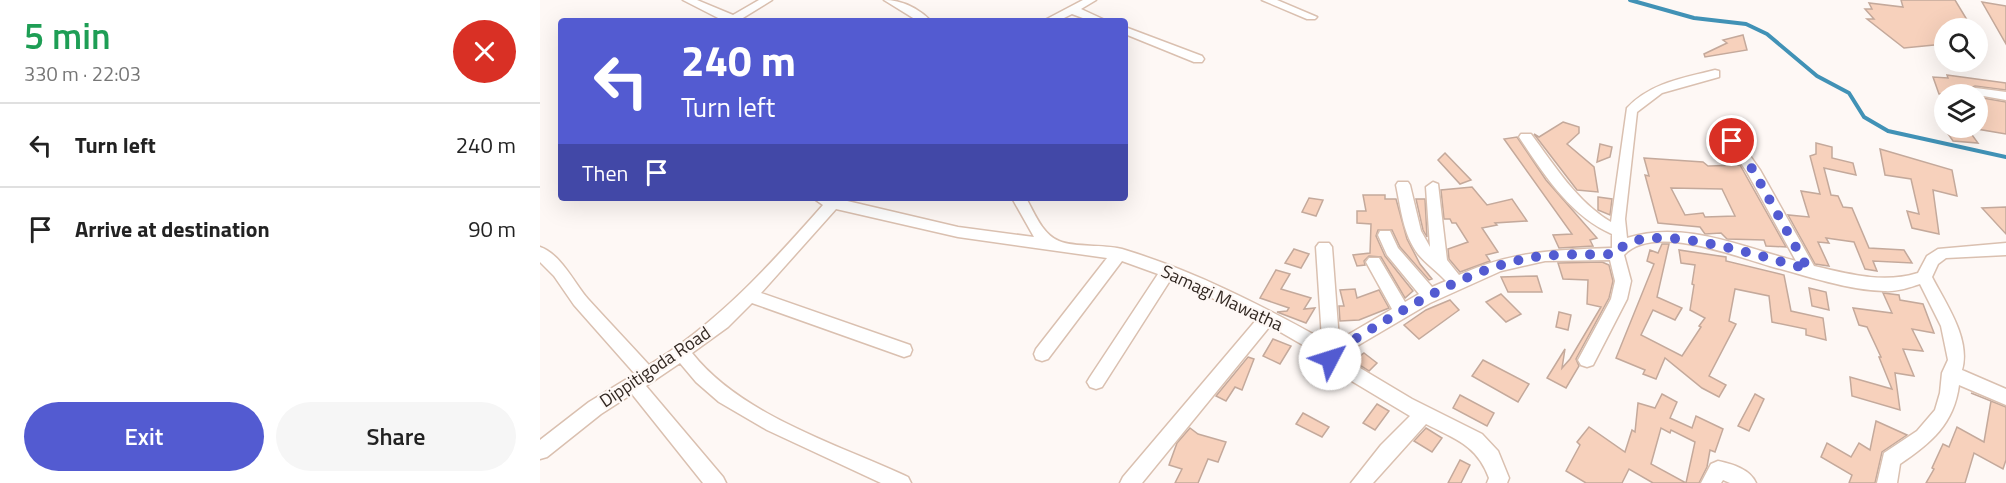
<!DOCTYPE html>
<meta charset="utf-8">
<style>
body{margin:0;font-family:"Titillium Web",sans-serif;background:#f6f6f6;color:#222;height:100vh;display:flex;flex-direction:column;font-size:22px;white-space:nowrap}
*{box-sizing:border-box;margin:0}
p{font-size:20px;color:#767676}
.icon{flex:none;width:33px;height:33px;fill:none;stroke:currentColor;stroke-width:2;stroke-linecap:round;stroke-linejoin:round}
.map{position:relative;flex:1;overflow:hidden}
.sheet{display:flex;flex-direction:column;background:#fff;width:540px}
.sheet>*{flex:none}
.top-card{position:absolute;left:18px;top:18px;width:570px;height:183px;border-radius:6px;box-shadow:0 6px 24px #0002;background:#535bd1;color:#fff;overflow:hidden}
.buttons{position:absolute;left:1394px;top:18px;display:grid;gap:12px}
.buttons a{display:grid;place-items:center;width:54px;height:54px;border-radius:50%;background:#fff;box-shadow:0 6px 24px #0002;font-size:30px}
.pin{position:absolute;display:grid;place-items:center;width:51px;height:51px;color:#fff;margin:-26px;border:3px solid #fff;border-radius:50%;box-shadow:0 2px 6px #0007}
.me{position:absolute;width:66px;margin:-33px;rotate:50deg;stroke-linejoin:round;filter:drop-shadow(0 0 4px #0008)}
.turn{display:flex;align-items:center;gap:21px;height:126px;padding:0 24px;font-size:27px}
.turn .icon{width:78px;height:78px;stroke-width:2.5}
.turn b{display:block;font-size:42px;line-height:51px}
.then{display:flex;align-items:center;height:57px;padding:0 24px;background:#0003;gap:12px;font-size:22px}
.round{display:grid;place-items:center;flex:none;width:63px;height:63px;border-radius:32px;background:#f6f6f6}
.overview{display:flex;align-items:center;justify-content:space-between;height:102px;padding:0 24px}
h1{font-size:36px;font-weight:600;line-height:45px;color:#1e9e55}
.button{display:flex;gap:12px;margin-top:auto;padding:12px 24px}
.button a{flex:1;height:69px;border-radius:36px;background:#535bd1;color:#fff;font-size:24px;font-weight:600;line-height:69px;text-align:center}
.button a+a{background:#f6f6f6;color:#222}
ul{padding:0;list-style:none}
li{display:flex;align-items:center;gap:18px;height:84px;padding:0 24px;border-top:2px solid #e0e0e0}
li div{flex:1}
li b{display:block;font-size:22px}
li em{font-style:normal}
main{display:flex;flex:1;min-height:0}
.map>svg:first-child{display:block}
</style>
<main>
<section class="sheet">
<div class="overview"><div><h1>5 min</h1><p>330 m · 22:03</p></div><a class="round" style="background:#d93025;color:#fff"><svg class="icon" aria-label="close" viewBox="0 0 24 24"><path d="M6 6l12 12M18 6L6 18"/></svg></a></div>
<ul>
<li><svg class="icon" aria-label="left" viewBox="0 0 24 24"><path d="M17 20v-9H6M10 6l-5 5 5 5"/></svg><div><b>Turn left</b></div><em>240 m</em></li>
<li><svg class="icon" aria-label="arrive" viewBox="0 0 24 24"><path d="M6 21V4h12l-3 4 3 4H6"/></svg><div><b>Arrive at destination</b></div><em>90 m</em></li>
</ul>
<div class="button"><a>Exit</a><a>Share</a></div>
</section>
<div class="map">
<svg width="1466" height="483" viewBox="0 0 1466 483">
<rect width="100%" height="100%" fill="#fef8f5"/>
<g fill="none" stroke-linecap="round" stroke-linejoin="round">
<polyline stroke="#4192b6" stroke-width="4" points="1090,0 1154,18 1206,24 1227,34 1277,76 1309,93 1324,117 1348,131 1466,157"/>
</g>
<g fill="#f7d1bc" stroke="#c4a99b" stroke-width="1.5" fill-rule="evenodd">
<polygon points="1361,0 1415,0 1432,28 1404,28 1404,44 1364,48 1327,19 1334,19 1325,9 1332,9 1329,3 1363,7"/>
<polygon points="1442,2 1466,6 1466,44"/>
<polygon points="1203,35 1207,50 1165,57 1164,54 1187,43 1183,40"/>
<polygon points="1407,75 1466,83 1466,90 1435,86 1430,88 1430,94 1399,94 1393,77 1408,78"/>
<polygon points="1437,97 1466,102 1466,134 1437,129"/>
<polygon points="1023,122 1039,127 1039,133 1027,144 1054,167 1058,192 1037,190 994,134 999,137"/>
<polygon points="1404,128 1427,128 1438,143 1413,141"/>
<polygon points="977,137 1006,180 1057,238 1050,240 1053,246 1019,248 1013,235 1032,234 964,139"/>
<polygon points="1276,143 1292,147 1292,158 1313,163 1316,175 1284,168 1291,195 1298,196 1303,207 1312,208 1329,248 1364,250 1372,263 1333,261 1337,271 1325,269 1314,242 1286,238 1289,243 1278,242 1289,266 1275,264 1248,215 1269,217 1261,191 1280,194 1270,156 1276,154"/>
<polygon points="1060,144 1072,147 1070,157 1057,162"/>
<polygon points="1340,149 1412,170 1417,196 1393,190 1399,234 1372,228 1367,211 1379,214 1371,179 1345,175"/>
<polygon points="905,153 931,180 920,184 898,160"/>
<path d="M1104,158l59,4 5,4 32,-1 46,82 -20,-1 -2,-6 -37,-1 -6,-6 -16,1 -5,-7 -42,-4 -13,-48 4,1zM1131,188l51,1 13,27 -30,1 -2,-4 -18,2z"/>
<polygon points="932,187 947,205 972,199 987,221 955,223 957,225 942,228 958,252 946,255 950,261 920,272 909,259 908,249 928,242 916,223 912,223 910,219 904,219 901,190"/>
<polygon points="823,195 845,195 845,199 856,199 867,239 880,264 892,279 889,280 860,247 852,230 838,230 836,236 845,256 873,291 865,298 841,257 829,256 824,261 825,265 817,266 813,255 830,253 831,224 817,223 817,211 826,211"/>
<polygon points="1058,197 1072,199 1070,215 1058,210"/>
<polygon points="769,198 783,200 776,216 762,212"/>
<polygon points="876,199 885,199 887,237 883,230"/>
<polygon points="1466,207 1466,234 1442,208"/>
<polygon points="1122,244 1129,244 1117,297 1142,308 1135,320 1113,310 1101,335 1142,356 1161,327 1159,326 1165,318 1150,310 1154,285 1152,284 1155,265 1141,263 1139,250 1186,257 1186,261 1244,275 1251,311 1283,318 1286,340 1266,335 1266,329 1232,322 1229,296 1195,289 1189,321 1196,324 1169,376 1186,385 1179,397 1162,388 1125,358 1116,379 1103,374 1105,370 1076,358 1114,264 1107,261 1110,250 1118,253"/>
<polygon points="754,249 769,254 761,268 745,263"/>
<polygon points="1062,262 1069,265 1073,281 1069,298 1036,359 1039,366 1026,388 1007,378 1025,349 1022,368 1030,359 1061,307 1047,304 1048,280 1023,279 1018,263"/>
<polygon points="736,270 750,274 741,289 771,298 764,309 775,308 766,323 737,312 747,311 749,308 720,298"/>
<polygon points="997,276 1002,292 968,292 961,277"/>
<polygon points="1269,288 1286,292 1289,310 1272,306"/>
<polygon points="815,289 817,298 839,290 849,308 819,320 800,321 799,306 804,306 800,290"/>
<polygon points="1343,293 1359,295 1360,300 1383,304 1394,333 1372,329 1383,351 1363,349 1374,376 1355,373 1360,410 1312,396 1310,377 1352,389 1339,357 1341,357 1327,327 1319,325 1313,308 1352,313"/>
<polygon points="961,294 981,314 966,322 946,302"/>
<polygon points="910,300 919,310 879,339 864,325 886,310"/>
<polygon points="1019,312 1031,315 1028,330 1016,327"/>
<polygon points="733,339 751,346 740,364 723,356"/>
<polygon points="824,353 837,363 829,371 813,361"/>
<polygon points="708,357 714,359 702,390 695,387 686,401 676,396"/>
<polygon points="943,360 989,384 978,402 932,376"/>
<polygon points="1431,393 1466,407 1466,460 1463,469 1434,453 1425,483 1386,483 1394,469 1392,468 1403,444 1409,447 1417,427 1444,442 1451,401"/>
<polygon points="1122,394 1137,402 1130,418 1152,428 1156,416 1183,429 1175,452 1170,450 1167,467 1159,483 1146,483 1155,442 1131,430 1130,433 1121,428 1111,464 1146,483 1113,483 1089,469 1082,483 1046,483 1026,471 1040,445 1037,442 1049,427 1085,452 1092,430 1095,432 1098,403 1115,408"/>
<polygon points="1215,394 1224,399 1209,431 1198,426"/>
<polygon points="920,395 954,413 947,426 913,408"/>
<polygon points="837,404 849,411 835,430 823,423"/>
<polygon points="763,413 789,427 782,437 756,424"/>
<polygon points="1336,421 1367,435 1342,452 1335,483 1309,483 1312,475 1281,457 1287,443 1311,457 1319,443 1330,450"/>
<polygon points="650,428 658,434 686,442 678,462 668,459 658,483 635,483 642,469 629,465 637,443"/>
<polygon points="886,428 902,438 892,452 874,441"/>
<polygon points="920,460 930,465 921,483 908,483"/>
</g>
<g fill="none" stroke-linecap="round" stroke-linejoin="round">
<defs>
<g id="minor">
<polygon points="143,0 157,0 193,15 219,0 232,0 198,21 184,21"/>
<path d="M344,0c18,0 34,8 47,21h-13z"/>
<polygon points="543,0 556,0 541,9 567,21 551,21 532,14 518,21 503,21"/>
<polygon points="722,0 737,0 777,17 775,19 767,19"/>
<polygon points="585,27 662,56 664,59 662,62 654,62 585,34"/>
<path d="M1175,70l4,1v6l-57,16 -25,19 -12,107 2,19c57,-18 114,9 169,23l-49,-89 -31,-46 6,-4 5,1 33,47 54,96c35,8 69,18 104,7l9,-17 11,-7 68,-6v12l-60,3 -8,6 -6,13c14,27 39,62 30,93l44,19v16l-47,-20c-5,39 -28,58 -59,79l-3,19h-20l7,-30 33,-22 18,-21 5,-17 2,-20 6,-13 -7,-34 -21,-42c-12,4 -24,8 -36,7 -37,-1 -76,-15 -111,-24 -36,-10 -119,-44 -149,-12l7,26 -4,18 -34,66 -6,2 -6,-2 -3,-5 33,-61 4,-18 -5,-21 -65,1 -44,10 -71,32 -90,53 72,43 70,35 16,17 11,27 -2,5h-20l2,-5c-12,-33 -34,-39 -63,-54l-53,59h-22l30,-38 29,-29 -80,-48 -5,-4 -3,-8 -52,-30 -128,157h-22l3,-6 134,-158 -86,-40 -69,108 -6,2 -6,-2 -3,-5 3,-5 68,-103 -36,-13 -74,98 -6,2 -6,-2 -2,-5 2,-5 71,-91 -149,-21 -122,-28 -75,84 149,52 2,5 -2,5 -6,2 -152,-54 -24,24 -36,26c50,63 145,91 216,124l3,6h-30l-114,-53 -48,-28 -23,-20 -16,-19 -34,23 77,91 3,6h-23l-71,-89 -31,20 -54,43 -7,2v-19l49,-38 46,-28 -61,-69 -20,-29 -14,-14v-15c21,7 34,36 48,52 20,22 41,44 61,66 69,-42 121,-100 174,-160l-10,-7h31l-1,2 115,27 76,10 -22,-39h14c8,14 16,36 33,43 17,7 44,3 63,8 70,21 137,55 200,90l-6,-92 3,-4h10l3,4 7,93 53,-31 -26,-47 3,-4h10l26,44 14,-8 -32,-39 -9,-20 2,-4h10l8,17 34,39 14,-6c-9,-10 -20,-17 -28,-27 -15,-20 -17,-45 -22,-69l2,-3h10l2,3 11,46 9,16 -4,-60 7,-5 5,2 9,76 12,15c54,-24 95,-25 153,-27v-14c-42,-18 -69,-61 -93,-97l2,-3h10c24,32 45,67 80,88l16,-114c23,-25 56,-30 88,-38z"/>
<polygon points="1436,88 1466,92 1466,100 1432,94 1432,89"/>
<path d="M1178,461c14,3 32,8 38,22h-26l-7,-3 -2,3h-20l10,-19z"/>
</g>
</defs>
<use href="#minor" stroke="#dac0b0" stroke-width="3"/>
<use href="#minor" fill="#fff" fill-rule="evenodd"/>
</g>
<g fill="none" stroke-linecap="round" stroke-linejoin="round">
<path stroke="#535bd1" stroke-width="10" stroke-dasharray="0 18" d="M790,359l1,-6c61,-35 123,-79 193,-94 26,-6 64,-4 92,-5 23,-40 155,6 192,15l-55,-99 -21,-29"/>
</g>
<g text-anchor="middle" stroke-width="4.5" stroke-linejoin="round" paint-order="stroke">
<g font-size="18" fill="#322822" stroke="#fef8f5">
<text transform="translate(682 298) rotate(25)" y="6">Samagi Mawatha</text>
<text transform="translate(115 367) rotate(-34)" y="6">Dippitigoda Road</text>
</g>
</g>
</svg>
<div class="buttons">
<a><svg class="icon" aria-label="search" viewBox="0 0 24 24"><circle cx="10" cy="10" r="6"/><path d="M15 15l6 6"/></svg></a>
<a><svg class="icon" aria-label="layers" viewBox="0 0 24 24"><path d="M12 4l9 5-9 5-9-5zM3 14l9 5 9-5"/></svg></a>
</div>
<div class="pin" style="left:1192px;top:141px;background:#d93025"><svg class="icon" aria-label="arrive" viewBox="0 0 24 24"><path d="M6 21V4h12l-3 4 3 4H6"/></svg></div>
<svg class="me" style="left:790px;top:359px" viewBox="-20 -20 40 40"><circle r="19" fill="#fff"/><path d="M0-13L10 11 0 6-10 11z" fill="#535bd1"/></svg>
<div class="top-card">
<div class="turn"><svg class="icon" aria-label="left" viewBox="0 0 24 24"><path d="M17 20v-9H6M10 6l-5 5 5 5"/></svg><div><b>240 m</b>Turn left</div></div>
<div class="then">Then<svg class="icon" aria-label="arrive" viewBox="0 0 24 24"><path d="M6 21V4h12l-3 4 3 4H6"/></svg></div>
</div>
</div>
</main>
